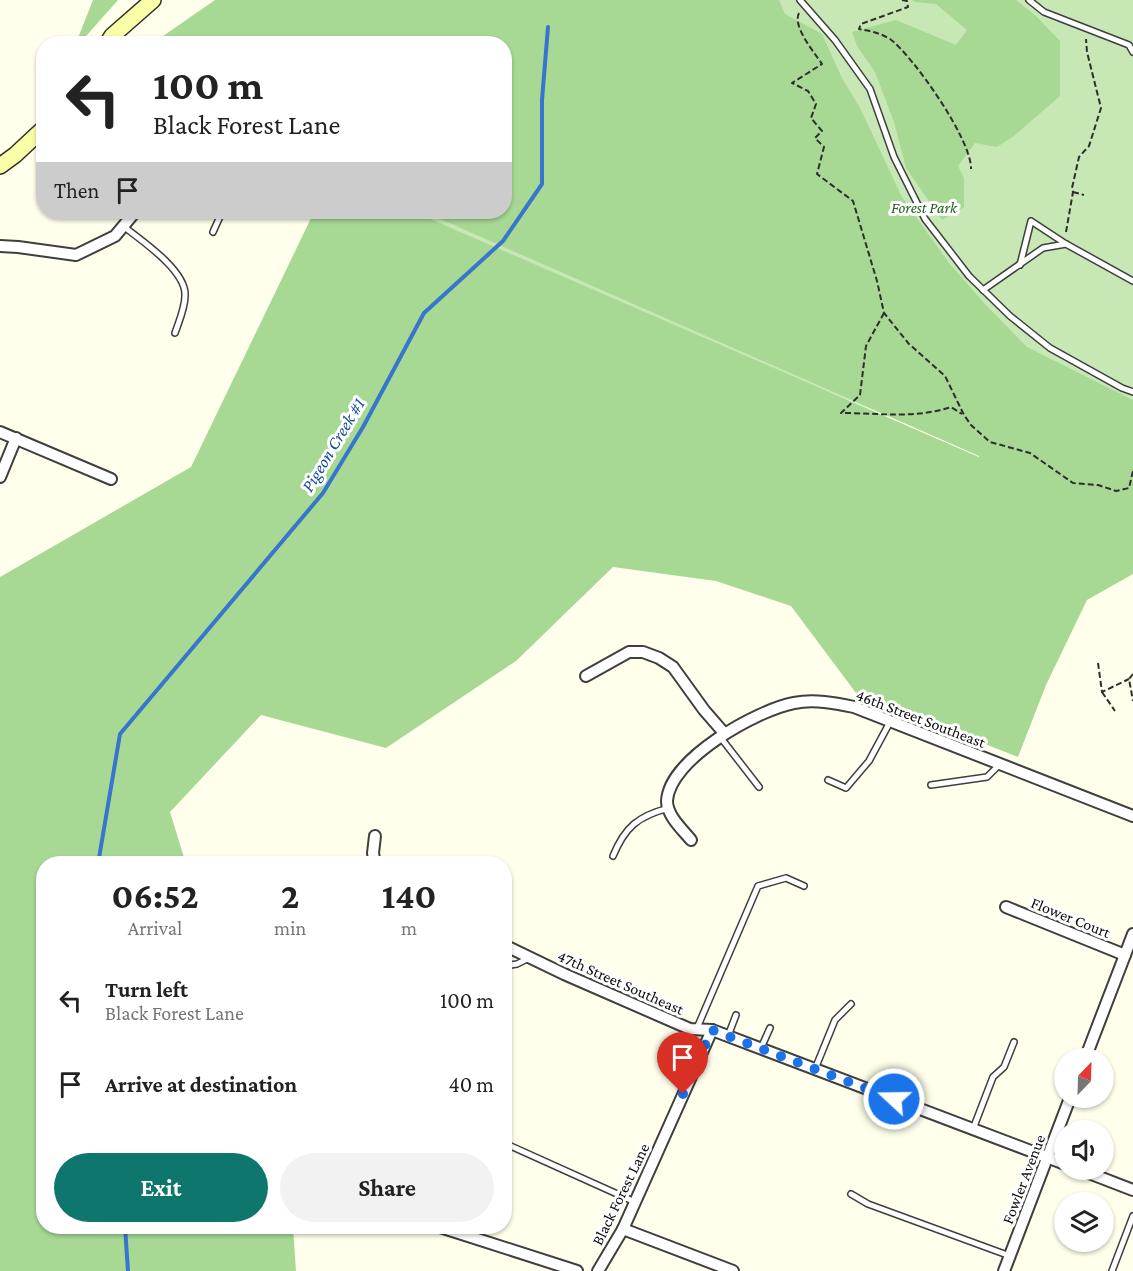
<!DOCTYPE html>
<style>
body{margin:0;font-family:"Crimson Pro",serif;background:#f2f2f2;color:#222;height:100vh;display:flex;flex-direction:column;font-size:22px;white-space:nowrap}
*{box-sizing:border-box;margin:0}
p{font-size:20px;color:#767676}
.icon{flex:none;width:33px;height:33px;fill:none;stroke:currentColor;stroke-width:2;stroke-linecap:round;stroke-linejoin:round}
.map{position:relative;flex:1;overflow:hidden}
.side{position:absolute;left:36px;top:856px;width:476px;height:378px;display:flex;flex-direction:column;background:#fff;border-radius:24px;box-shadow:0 2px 4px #0004}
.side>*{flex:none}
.hud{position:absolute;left:36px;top:36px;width:476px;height:183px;border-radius:24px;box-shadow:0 2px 4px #0004;background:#fff;color:#222;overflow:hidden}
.needle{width:39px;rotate:23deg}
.fabs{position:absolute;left:1054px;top:1048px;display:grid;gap:12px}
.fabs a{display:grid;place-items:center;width:60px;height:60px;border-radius:50%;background:#fff;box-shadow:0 2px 4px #0004;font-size:30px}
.pin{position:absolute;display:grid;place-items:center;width:51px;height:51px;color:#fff;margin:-62px -26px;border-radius:50% 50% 50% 0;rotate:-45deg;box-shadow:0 0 6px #0007}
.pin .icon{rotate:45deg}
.me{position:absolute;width:66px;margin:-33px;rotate:291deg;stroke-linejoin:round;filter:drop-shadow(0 0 4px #0008)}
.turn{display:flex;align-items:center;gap:21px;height:126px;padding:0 18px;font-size:27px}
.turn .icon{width:78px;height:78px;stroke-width:2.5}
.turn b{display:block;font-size:42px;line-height:51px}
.then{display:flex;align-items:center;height:57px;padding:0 18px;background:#0003;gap:12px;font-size:22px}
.eta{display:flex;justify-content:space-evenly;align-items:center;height:102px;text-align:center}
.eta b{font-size:36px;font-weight:700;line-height:42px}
.cta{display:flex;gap:12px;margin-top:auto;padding:12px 18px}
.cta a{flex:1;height:69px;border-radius:36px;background:#0f766e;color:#fff;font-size:24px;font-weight:700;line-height:69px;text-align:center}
.cta a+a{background:#f2f2f2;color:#222}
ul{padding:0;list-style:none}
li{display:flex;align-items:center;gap:18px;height:84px;padding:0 18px}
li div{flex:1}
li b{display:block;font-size:22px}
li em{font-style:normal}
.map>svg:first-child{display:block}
</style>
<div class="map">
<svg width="1133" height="1271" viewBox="0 0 1133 1271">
<rect width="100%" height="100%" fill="#ffffeb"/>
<polygon fill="#c7e8b5" points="307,0 1133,0 1133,484 1054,484 389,212 504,212 504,44 290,44"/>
<g fill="#a7d995" fill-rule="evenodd">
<polygon points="93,0 118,0 80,43 76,43"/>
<path d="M215,0h564l6,14 37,20 20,44 18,30 42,89 47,66 36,41 42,43 106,53v174l-46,26 -41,85 -28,72 -162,-64 -65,-87 -75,-25 -103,-14 -97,94 -130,87 -125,-33 -91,97 16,52h-142v363h249l3,44h-296v-694l191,-110 123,-255h190v-168l-351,-1zM429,214l550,242v1l-551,-239z"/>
<polygon points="912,0 1016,0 1035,15 1060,41 1060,96 1014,136 997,147 975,143 958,166 964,178 964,207 942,220 906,168 894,122 875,72 857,46 852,32 896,20 956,45 967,30 936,4 915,2"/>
</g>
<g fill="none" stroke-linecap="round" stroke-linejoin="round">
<g stroke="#3776cc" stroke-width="4">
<polyline points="98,864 120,734 323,493 363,427 424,313 503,241 542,184 542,100 548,27"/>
<polyline points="125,1227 128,1271"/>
</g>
<defs>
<g id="service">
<polyline points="800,0 835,40 870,89 894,157 925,219 969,276 1010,316 1050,348 1122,388 1133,392"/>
<polyline points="1029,0 1044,12 1129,45 1133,52"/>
<path d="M123,226c18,14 64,45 62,70 0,12 -6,25 -10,37"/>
<polyline points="213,232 222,212"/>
<polyline points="1020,265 1031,221 1066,244 1133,281"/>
<polyline points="983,290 1043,248 1066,244"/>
<polyline points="721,738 759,787"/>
<polyline points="828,780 846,788 869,761 890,722"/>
<polyline points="931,785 987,777 1000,764"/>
<path d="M613,856c12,-29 25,-40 56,-48"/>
<polyline points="276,861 287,864"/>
<polyline points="504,966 517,964 529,958"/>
<polyline points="697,1028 758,886 786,878 804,886"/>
<polyline points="728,1036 736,1015"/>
<polyline points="761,1048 770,1028"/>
<polyline points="815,1069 835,1020 851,1004"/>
<polyline points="973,1129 993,1077 1004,1067 1014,1042"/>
<polyline points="504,1143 635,1202"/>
<polyline points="851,1194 868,1204 1010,1256"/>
<polyline points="1112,1271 1133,1216"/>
</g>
<g id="minor">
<polyline points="0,246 18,247 76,255 115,236 135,212"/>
<polyline points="0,432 111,479"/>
<polyline points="0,477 16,438"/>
<polyline points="586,676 629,652 643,652 659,658 673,667 704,710 724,733"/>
<path d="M691,840c-8,-10 -24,-24 -24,-39 2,-42 90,-91 127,-98 20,-4 41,0 60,4l279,109"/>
<polyline points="375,864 373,853 375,836"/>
<polyline points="1006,907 1125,955"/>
<polyline points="504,945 564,974 690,1029 712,1030 1065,1164"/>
<polyline points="1085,1059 1133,934"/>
<polyline points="1081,1170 1133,1190"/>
<polyline points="440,1227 577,1271"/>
<polyline points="623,1229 733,1271"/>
<polyline points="598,1271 623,1229 712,1030"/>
<polyline points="1004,1271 1070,1098"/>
</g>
<g id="secondary">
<polyline points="107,44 112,36 153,0"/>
<polyline points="0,166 15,155 44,128"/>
</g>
</defs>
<use href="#service" stroke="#3f3f3f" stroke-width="8"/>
<use href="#minor" stroke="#3f3f3f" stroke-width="14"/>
<use href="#secondary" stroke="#2e2e2e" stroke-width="18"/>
<g stroke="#2e2e2e" stroke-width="2" stroke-dasharray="6 3" stroke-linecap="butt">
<path d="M902,0l5,1 1,6 -47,17 -2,5c12,2 21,4 31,10 23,17 82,101 81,130"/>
<path d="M799,13c-7,13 15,39 23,51l-30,19 16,8 8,13 -5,14 11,13 -7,7 9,9 -7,27 36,27 24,80 7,32 25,31 36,32 19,39 7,10 19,17 40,11 43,30 25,2 18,6 13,-3 4,-17"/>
<polyline points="1073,192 1084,195"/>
<polyline points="1066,232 1073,192 1072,188 1079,157 1089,146 1101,108 1087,52 1086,39"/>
<path d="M884,313l-18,33 -6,49 -19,18c38,0 74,6 110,-6l11,7"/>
<polyline points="1098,663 1102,692 1129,679"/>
<polyline points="1133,674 1129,679 1133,701"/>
<polyline points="1102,692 1115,711"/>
</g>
<use href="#service" stroke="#fff" stroke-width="5"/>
<use href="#minor" stroke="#fff" stroke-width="10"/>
<use href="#secondary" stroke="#f9ffa6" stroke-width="15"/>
</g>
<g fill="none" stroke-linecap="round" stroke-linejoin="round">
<polyline stroke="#1a73e8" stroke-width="10" stroke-dasharray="0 18" points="683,1094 712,1030 894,1099"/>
</g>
<g text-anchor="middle" stroke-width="6" stroke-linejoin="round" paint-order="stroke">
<g font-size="16" font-style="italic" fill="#1f631d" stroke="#fff">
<text x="924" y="213">Forest Park</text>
</g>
<g font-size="16" fill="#0c0c0c" stroke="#fff">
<text transform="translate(921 718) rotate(21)" y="6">46th Street Southeast</text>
<text transform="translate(1071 917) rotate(22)" y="6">Flower Court</text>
<text transform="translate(621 982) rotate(24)" y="6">47th Street Southeast</text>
<text transform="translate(1023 1179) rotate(-69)" y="6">Fowler Avenue</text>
<text transform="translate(620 1194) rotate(-64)" y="6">Black Forest Lane</text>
</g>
<g font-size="18" font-style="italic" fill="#164a9c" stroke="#fff">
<text transform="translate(333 445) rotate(-59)" y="6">Pigeon Creek #1</text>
</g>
</g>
</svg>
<div class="fabs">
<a><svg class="needle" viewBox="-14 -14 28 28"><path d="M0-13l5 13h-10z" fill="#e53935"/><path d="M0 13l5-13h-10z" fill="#767676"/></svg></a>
<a><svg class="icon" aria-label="sound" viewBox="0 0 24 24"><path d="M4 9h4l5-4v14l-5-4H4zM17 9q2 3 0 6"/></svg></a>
<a><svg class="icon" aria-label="layers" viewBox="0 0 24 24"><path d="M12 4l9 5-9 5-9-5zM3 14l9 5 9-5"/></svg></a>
</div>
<div class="pin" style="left:683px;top:1094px;background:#d93025"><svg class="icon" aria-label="arrive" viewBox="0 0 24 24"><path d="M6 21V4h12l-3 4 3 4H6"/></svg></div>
<svg class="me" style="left:894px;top:1099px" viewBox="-20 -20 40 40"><circle r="17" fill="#1a73e8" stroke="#fff" stroke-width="3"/><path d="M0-11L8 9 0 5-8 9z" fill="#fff"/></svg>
<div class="hud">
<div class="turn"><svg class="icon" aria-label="left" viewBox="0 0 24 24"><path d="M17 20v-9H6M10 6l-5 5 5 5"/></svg><div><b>100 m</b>Black Forest Lane</div></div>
<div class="then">Then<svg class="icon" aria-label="arrive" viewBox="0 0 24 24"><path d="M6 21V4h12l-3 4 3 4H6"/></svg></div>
</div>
<section class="side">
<div class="eta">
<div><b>06:52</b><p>Arrival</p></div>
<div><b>2</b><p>min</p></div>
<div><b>140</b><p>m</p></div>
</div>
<ul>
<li><svg class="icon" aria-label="left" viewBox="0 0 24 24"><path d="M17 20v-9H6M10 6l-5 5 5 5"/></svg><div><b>Turn left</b><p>Black Forest Lane</p></div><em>100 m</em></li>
<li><svg class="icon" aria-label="arrive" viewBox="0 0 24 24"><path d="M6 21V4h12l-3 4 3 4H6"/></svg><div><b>Arrive at destination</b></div><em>40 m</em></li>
</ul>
<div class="cta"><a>Exit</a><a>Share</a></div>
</section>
</div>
